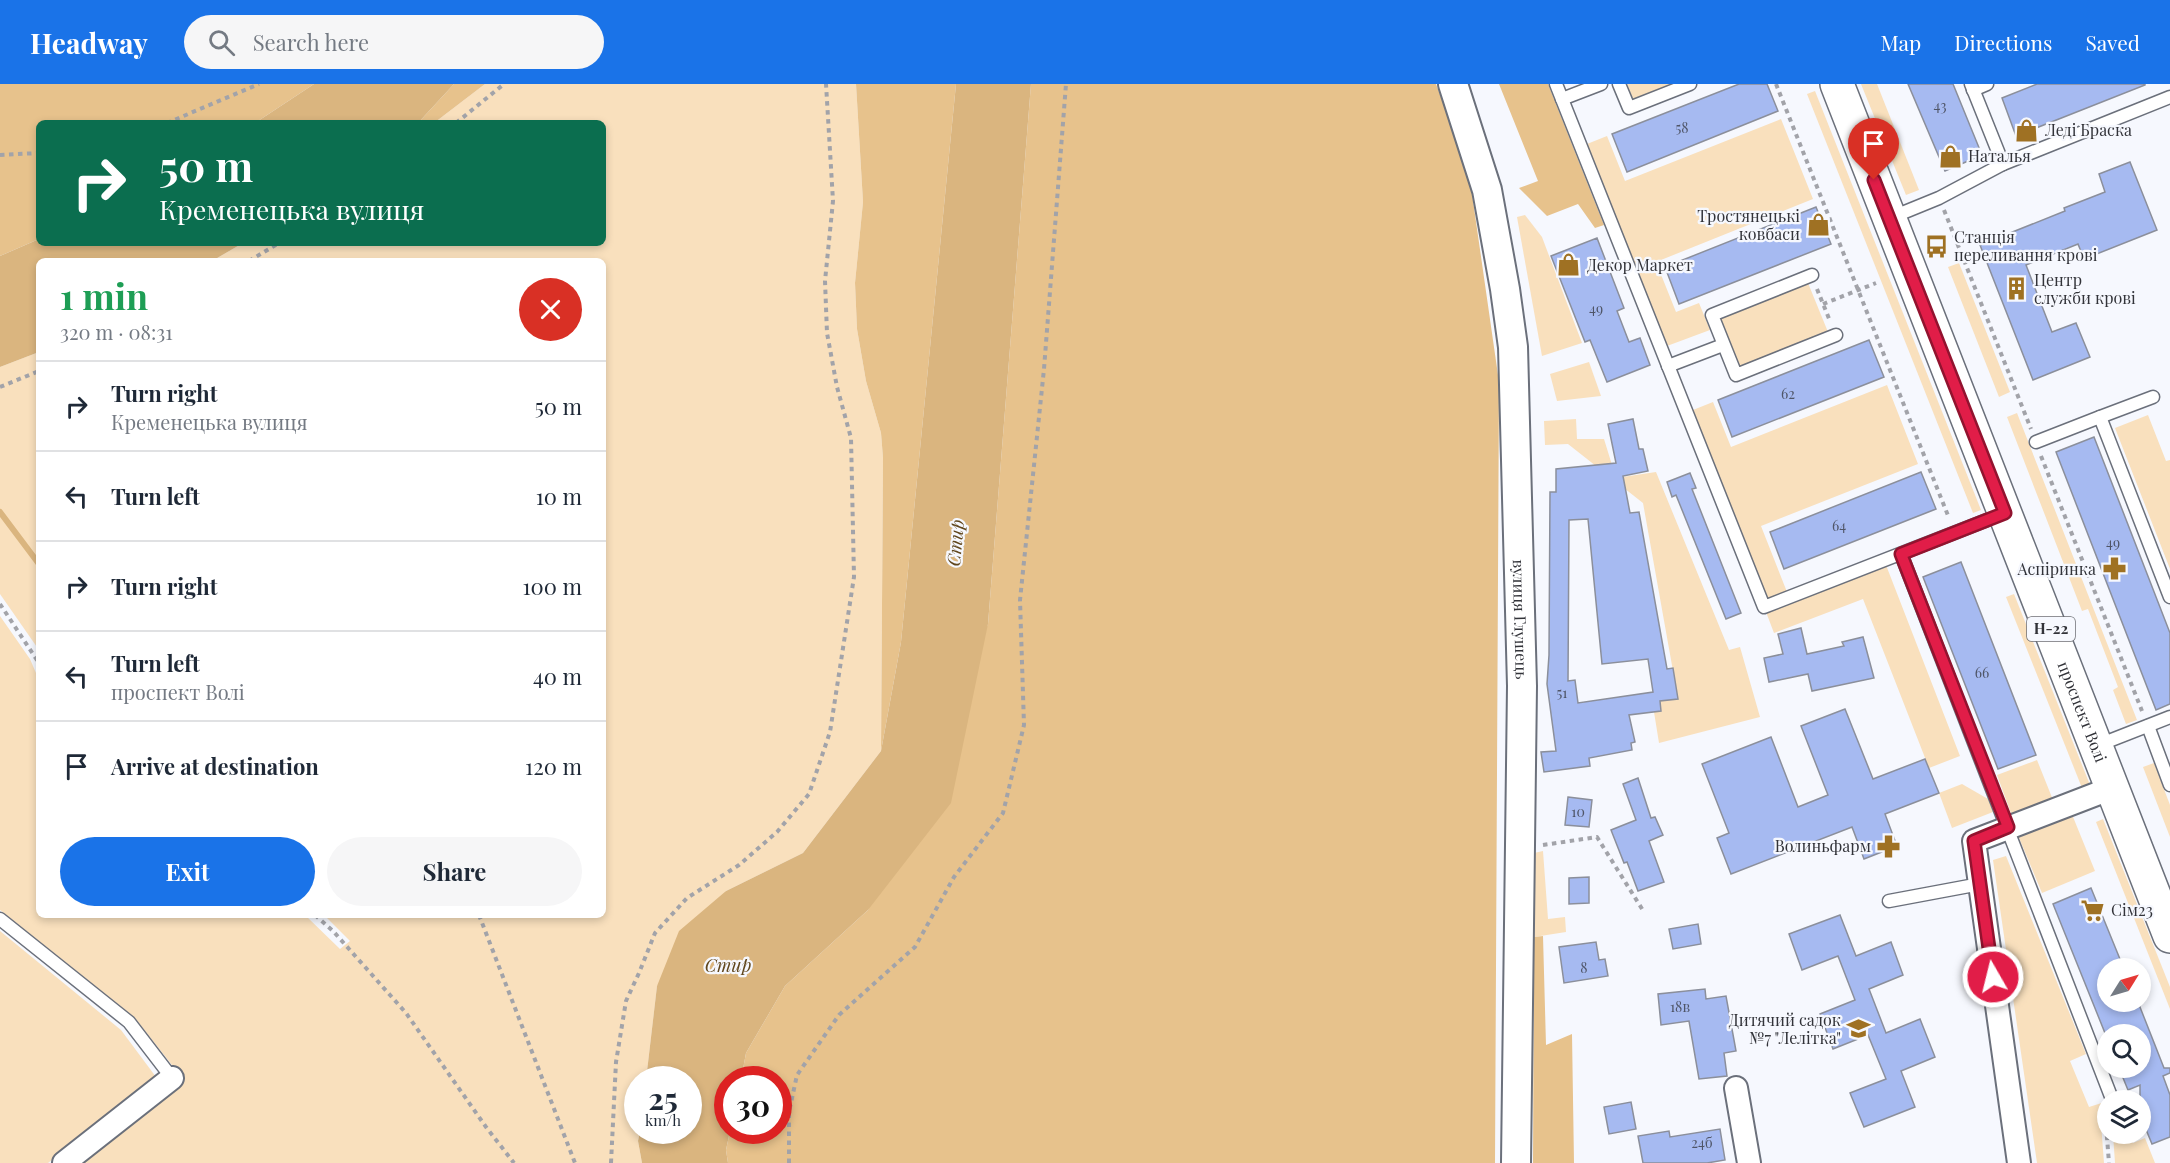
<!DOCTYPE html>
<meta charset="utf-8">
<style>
body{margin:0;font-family:"Playfair Display",serif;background:#f6f6f7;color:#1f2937;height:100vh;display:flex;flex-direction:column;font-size:22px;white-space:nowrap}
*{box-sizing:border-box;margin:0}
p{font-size:20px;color:#747a83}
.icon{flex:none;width:33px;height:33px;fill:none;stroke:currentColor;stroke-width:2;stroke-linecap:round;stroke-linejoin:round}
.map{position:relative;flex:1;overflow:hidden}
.sheet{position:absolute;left:36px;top:174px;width:570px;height:660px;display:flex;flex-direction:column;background:#fff;border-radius:9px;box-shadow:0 3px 9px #0003}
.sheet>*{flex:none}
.hud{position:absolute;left:36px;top:36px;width:570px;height:126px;border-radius:9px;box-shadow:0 3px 9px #0003;background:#0b6e4f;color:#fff;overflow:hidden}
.needle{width:39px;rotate:53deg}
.controls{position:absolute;left:2097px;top:874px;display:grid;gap:12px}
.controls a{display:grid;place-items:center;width:54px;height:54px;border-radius:50%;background:#fff;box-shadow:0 3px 9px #0003;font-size:30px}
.speed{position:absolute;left:624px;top:982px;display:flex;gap:12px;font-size:30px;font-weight:700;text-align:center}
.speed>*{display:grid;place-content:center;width:78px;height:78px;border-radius:50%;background:#fff;box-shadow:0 3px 9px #0003;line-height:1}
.speed small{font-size:15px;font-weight:400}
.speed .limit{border:9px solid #d22;background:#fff;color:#111}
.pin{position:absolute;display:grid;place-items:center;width:51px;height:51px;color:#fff;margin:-62px -26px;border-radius:50% 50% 50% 0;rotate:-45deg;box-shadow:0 0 6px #0007}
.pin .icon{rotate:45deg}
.me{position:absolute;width:66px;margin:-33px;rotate:352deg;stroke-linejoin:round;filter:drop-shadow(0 0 4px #0008)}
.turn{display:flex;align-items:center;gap:21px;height:126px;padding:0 24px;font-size:27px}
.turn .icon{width:78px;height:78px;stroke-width:2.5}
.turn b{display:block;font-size:42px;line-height:51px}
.round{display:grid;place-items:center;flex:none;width:63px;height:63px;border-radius:32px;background:#f6f6f7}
.headline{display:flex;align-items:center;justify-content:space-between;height:102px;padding:0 24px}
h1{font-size:36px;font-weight:700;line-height:45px;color:#1e9e55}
.action{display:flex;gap:12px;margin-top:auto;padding:12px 24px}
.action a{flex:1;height:69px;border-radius:36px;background:#1a73e8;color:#fff;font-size:24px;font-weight:700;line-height:69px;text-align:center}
.action a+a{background:#f6f6f7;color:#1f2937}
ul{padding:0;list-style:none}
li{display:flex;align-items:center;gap:18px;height:90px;padding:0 24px;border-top:2px solid #e0e1e3}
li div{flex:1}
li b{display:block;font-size:22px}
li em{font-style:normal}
header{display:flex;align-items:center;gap:36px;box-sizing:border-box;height:84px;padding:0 30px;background:#1a73e8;color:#fff}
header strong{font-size:28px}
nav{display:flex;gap:33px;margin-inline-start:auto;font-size:21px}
.search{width:420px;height:54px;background:#f6f6f7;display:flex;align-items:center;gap:15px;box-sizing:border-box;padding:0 21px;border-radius:33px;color:#747a83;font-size:22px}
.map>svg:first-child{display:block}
</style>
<header>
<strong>Headway</strong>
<div class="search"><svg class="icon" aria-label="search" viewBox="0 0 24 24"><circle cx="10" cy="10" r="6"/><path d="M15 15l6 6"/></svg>Search here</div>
<nav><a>Map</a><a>Directions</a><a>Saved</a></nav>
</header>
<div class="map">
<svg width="2170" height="1079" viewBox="0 0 2170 1079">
<rect width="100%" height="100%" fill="#f6f8fe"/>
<g fill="#f9e0bd">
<polygon points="485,0 856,0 863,118 855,199 857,245 866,297 881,349 883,374 881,667 803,769 726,807 657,902 646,996 638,996 638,1047 640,1047 638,1057 642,1079 81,1079 183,995 134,933 0,826 0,532 30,575 39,596 39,831 305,831 340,865 350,857 324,831 603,831 603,177 212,177 243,159 603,159 603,39 434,39"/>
<polygon points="1627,0 1671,0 1633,15"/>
<polygon points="1861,0 1877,0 1919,106 1906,111"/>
<polygon points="1815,7 1981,426 1973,429 1807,10"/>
<polygon points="1781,35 1813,115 1656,178 1676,228 1699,219 1710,246 1667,262 1587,60 1607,52 1625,97"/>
<polygon points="1525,131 1542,153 1582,259 1542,272 1517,133"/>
<polygon points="1959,179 2010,308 1999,313 1948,183"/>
<polygon points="1808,199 1828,248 1739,284 1719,234"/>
<polygon points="39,268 39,566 0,510 0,283"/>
<polygon points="1589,278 1601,312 1557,317 1550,290"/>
<polygon points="1887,301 1918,380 1761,442 1787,508 1768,515 1693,326 1713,318 1731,363"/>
<polygon points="2017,329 2137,636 2126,640 2113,606 2118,603 2088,525 2082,527 2007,333"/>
<polygon points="2148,331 2166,377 2170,376 2170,485 2115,344"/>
<polygon points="1576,335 1577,355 1604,355 1616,394 1656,388 1729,566 1740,563 1760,633 1659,659 1654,628 1660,617 1678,615 1643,419 1568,360 1545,361 1544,337"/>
<polygon points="1886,481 1960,672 1929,684 1863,515 1774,549 1766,528"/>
<polygon points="2014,510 2090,701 2082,704 2006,513"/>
<polygon points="2037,676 2053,716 2012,732 1997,691"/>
<polygon points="2154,679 2170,721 2170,753 2143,683"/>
<polygon points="1962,700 1988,715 1993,728 1952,744 1939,709"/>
<polygon points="2071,728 2095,787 2042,809 2017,749"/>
<polygon points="2103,735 2170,903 2170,925 2096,738"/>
<polygon points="1543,767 1548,835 1565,833 1566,848 1534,853 1534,769"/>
<polygon points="2006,772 2086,970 2070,977 2089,1023 2108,1017 2101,1039 2104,1079 2037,1079 1993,776"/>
<polygon points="0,847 121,946 156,993 48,1079 0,1079"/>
<polygon points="2113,1050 2129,1050 2133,1059 2145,1054 2155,1079 2115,1079"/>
</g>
<g fill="#e7c28c">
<polygon points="0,0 314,0 255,39 39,39 39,155 0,172"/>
<polygon points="454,0 485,0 434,39 418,39"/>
<polygon points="856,0 956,0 901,558 881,667 883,374 881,349 866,297 857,245 855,199 863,118"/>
<polygon points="1031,0 1436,0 1469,89 1499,298 1495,1079 728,1079 726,1066 730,1047 778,1047 778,996 741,996 746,969 785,902 868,826 988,540"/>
<polygon points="1499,0 1548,0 1604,141 1595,144 1578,120 1547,132 1519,104 1538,97"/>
<polygon points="1543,852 1546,961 1572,950 1574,1079 1533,1079 1534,853"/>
</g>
<g fill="#dab57f">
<polygon points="314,0 454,0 418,39 255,39"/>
<polygon points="956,0 1031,0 988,540 951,719 868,826 785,902 746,969 741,996 728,996 728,1047 730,1047 726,1066 728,1079 642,1079 638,1057 640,1047 688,1047 688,996 646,996 657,902 679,847 726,807 803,769 881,667 901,558"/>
<polygon points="39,155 39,159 243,159 212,177 39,177 39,268 0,283 0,172"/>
</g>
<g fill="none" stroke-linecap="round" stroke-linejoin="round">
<polyline stroke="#dab57f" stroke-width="6" points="0,428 39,480"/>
</g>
<g fill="#a6baf1" stroke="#8b8f9b" stroke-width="1.5" fill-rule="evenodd">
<polygon points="1739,0 1767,0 1778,27 1627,88 1612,50"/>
<polygon points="1908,0 1953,0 1982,71 1945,87"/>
<polygon points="2037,0 2145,0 2145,1 2016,52 2002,14"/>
<polygon points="2130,78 2157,146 2084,175 2078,160 2026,181 2052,248 2076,239 2090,273 2033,296 1980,161 2065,127 2064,124 2105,108 2099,90"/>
<polygon points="1816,123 1831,160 1679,220 1665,183"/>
<polygon points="1597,154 1624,224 1617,227 1629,258 1640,254 1650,281 1607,298 1590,256 1585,258 1551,172"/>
<polygon points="1869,256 1884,293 1732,353 1718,316"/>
<path d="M1633,335l6,30h4l5,22 -25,5 7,37 9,-1 28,157 6,-1 5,31 -18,2 1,10 -32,4 6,27 -4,1 1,7 -43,8 1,8 -46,6 -3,-20 15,-1 -9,-67 2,-29 1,-163h6v-23l60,-6 -8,-39zM1588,435l14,145 46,-5 5,33 -75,11 -3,-23 -7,1 1,-161z"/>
<polygon points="2094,353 2170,549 2170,620 2156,626 2056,368"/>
<polygon points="1921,388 1936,425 1784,485 1770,448"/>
<polygon points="1690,389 1696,404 1692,405 1741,529 1726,535 1676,411 1672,413 1667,398"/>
<polygon points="1961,478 2036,671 1998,685 1923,493"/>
<polygon points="1801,544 1807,570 1844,562 1842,558 1863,553 1874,594 1812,607 1808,590 1769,598 1764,574 1783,570 1778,550"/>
<polygon points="1845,625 1873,695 1925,675 1939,709 1885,730 1897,762 1864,775 1852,743 1731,790 1717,754 1729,749 1702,680 1771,653 1798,723 1828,711 1801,642"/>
<polygon points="1638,694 1651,734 1655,733 1663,751 1649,757 1664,798 1638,807 1627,778 1624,779 1611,746 1636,736 1623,700"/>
<polygon points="1568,713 1592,716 1589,743 1565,741"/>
<polygon points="1589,793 1589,819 1569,820 1569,794"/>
<polygon points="2091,804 2124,885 2108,885 2108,918 2138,918 2164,984 2170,984 2170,989 2163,992 2170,1011 2170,1053 2152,1060 2140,1031 2140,1001 2128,1006 2119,984 2140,984 2140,951 2108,951 2107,954 2053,820"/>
<polygon points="1840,831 1856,872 1891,858 1903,891 1869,905 1886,949 1920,935 1935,973 1901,987 1915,1023 1864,1043 1850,1009 1886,995 1868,951 1833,965 1820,930 1855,916 1838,872 1802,886 1789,850"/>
<polygon points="1698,840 1701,860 1673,865 1669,845"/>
<polygon points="1596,858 1599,876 1605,875 1608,892 1564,899 1559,863"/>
<polygon points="1705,905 1706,915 1726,912 1736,967 1724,969 1727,992 1699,995 1689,937 1661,941 1658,910"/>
<polygon points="1631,1018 1636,1045 1609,1050 1604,1023"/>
<polygon points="1720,1045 1725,1076 1707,1079 1643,1079 1638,1052 1669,1047 1670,1053"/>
</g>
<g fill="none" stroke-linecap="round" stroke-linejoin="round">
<defs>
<g id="service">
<polyline points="1556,0 1764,523 2005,429"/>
<polyline points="1619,0 1629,24 1690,0"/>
<polyline points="1973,6 1987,0"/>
<polyline points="1562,15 1601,0"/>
<polyline points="2003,80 2170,13"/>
<polyline points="1890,134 1939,114 2003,80 1971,0"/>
<polyline points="1812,191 1712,231 1736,291 1836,251"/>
<polyline points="1668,282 1723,261"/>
<polyline points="2100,333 2153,313"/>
<polyline points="2036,358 2100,333 2170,513"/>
<polyline points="1901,470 2112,1015"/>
<polyline points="2148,642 2170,701"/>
<polyline points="2096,662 2170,633"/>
<polyline points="1889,817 1980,800"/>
<polyline points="0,835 129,938 172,994"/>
</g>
<g id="minor">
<polyline points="1736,1004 1749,1079"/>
<polyline points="64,1079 172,994"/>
<polyline points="2019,1079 1974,757 2112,704"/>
</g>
<g id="tertiary">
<path id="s1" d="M1453,0l34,106 18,99 8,58 9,339 -6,477"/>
</g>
<g id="primary">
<path id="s2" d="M1837,0l333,852"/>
</g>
</defs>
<use href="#service" stroke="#6b707b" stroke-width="15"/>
<use href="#minor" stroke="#6b707b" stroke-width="26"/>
<use href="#tertiary" stroke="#6b707b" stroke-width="32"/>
<use href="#primary" stroke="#6b707b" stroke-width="36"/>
<g stroke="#a2a3a9" stroke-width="4" stroke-dasharray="4.5 4.5" stroke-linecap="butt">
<polyline points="1776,0 1949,434"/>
<polyline points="167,39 259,0"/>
<polyline points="456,39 504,0"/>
<polyline points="0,71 39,69"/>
<polyline points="1944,126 2031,345"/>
<polyline points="249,177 279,159"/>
<polyline points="1817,205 1830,237"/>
<polyline points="1823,220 1876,199"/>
<polyline points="0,303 39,287"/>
<polyline points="2041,372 2142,627"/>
<polyline points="0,520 39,579"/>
<polyline points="1543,761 1597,753 1644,828"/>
<polyline points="315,831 333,847 406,929 486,1043 514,1079"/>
<polyline points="479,831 575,1079"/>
<polyline points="2108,1034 2106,1041 2109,1079"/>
<polyline points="611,1079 616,978 626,917 639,889 655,849 687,814 739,781 777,748 809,710 830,648 854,493 851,354 837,303 827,249 825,197 833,117 826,0"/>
<polyline points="789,1079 789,1028 797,991 839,931 915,863 954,793 1003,729 1024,641 1020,516 1044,285 1066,0"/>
</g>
<use href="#service" stroke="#fff" stroke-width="12"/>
<use href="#minor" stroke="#fff" stroke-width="22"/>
<use href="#tertiary" stroke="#fff" stroke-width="28"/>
<use href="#primary" stroke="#fff" stroke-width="33"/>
</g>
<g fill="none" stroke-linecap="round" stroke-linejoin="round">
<defs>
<polyline id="route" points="1874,96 2005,429 1901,470 2008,743 1974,757 1993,893"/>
</defs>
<use href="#route" stroke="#92132f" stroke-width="15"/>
<use href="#route" stroke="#e11d48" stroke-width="10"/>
</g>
<defs>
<symbol id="shop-bare" viewBox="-9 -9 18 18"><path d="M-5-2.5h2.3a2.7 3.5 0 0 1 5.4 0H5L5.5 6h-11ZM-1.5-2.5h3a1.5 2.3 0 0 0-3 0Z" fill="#9f7123" stroke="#f6f8fe" stroke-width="2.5" paint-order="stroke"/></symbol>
<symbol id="bus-bare" viewBox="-9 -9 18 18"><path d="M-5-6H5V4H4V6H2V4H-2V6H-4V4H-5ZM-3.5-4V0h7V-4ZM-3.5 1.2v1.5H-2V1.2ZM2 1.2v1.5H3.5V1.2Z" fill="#9f7123" stroke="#f6f8fe" stroke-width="2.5" paint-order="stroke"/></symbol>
<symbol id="building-bare" viewBox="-9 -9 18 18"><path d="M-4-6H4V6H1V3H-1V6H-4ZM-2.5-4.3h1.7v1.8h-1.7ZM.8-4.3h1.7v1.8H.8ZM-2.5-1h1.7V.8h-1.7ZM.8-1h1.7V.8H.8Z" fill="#9f7123" stroke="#f6f8fe" stroke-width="2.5" paint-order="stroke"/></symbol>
<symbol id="pharmacy-bare" viewBox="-9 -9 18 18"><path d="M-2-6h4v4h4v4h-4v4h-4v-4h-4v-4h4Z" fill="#9f7123" stroke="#f6f8fe" stroke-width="2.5" paint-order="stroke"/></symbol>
<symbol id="supermarket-bare" viewBox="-9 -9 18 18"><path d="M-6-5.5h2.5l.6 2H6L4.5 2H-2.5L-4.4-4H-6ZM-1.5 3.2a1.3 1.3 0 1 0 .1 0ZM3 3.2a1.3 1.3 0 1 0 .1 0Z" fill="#9f7123" stroke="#f6f8fe" stroke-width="2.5" paint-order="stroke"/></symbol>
<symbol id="school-bare" viewBox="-9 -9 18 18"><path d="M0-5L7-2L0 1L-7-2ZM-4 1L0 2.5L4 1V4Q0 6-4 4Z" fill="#9f7123" stroke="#f6f8fe" stroke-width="2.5" paint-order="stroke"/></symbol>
</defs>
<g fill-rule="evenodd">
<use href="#shop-bare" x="2010" y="30" width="33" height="33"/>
<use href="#shop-bare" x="1934" y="56" width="33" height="33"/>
<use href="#shop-bare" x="1802" y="124" width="33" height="33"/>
<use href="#bus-bare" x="1920" y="146" width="33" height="33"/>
<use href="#shop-bare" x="1552" y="164" width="33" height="33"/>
<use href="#building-bare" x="2000" y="188" width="33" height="33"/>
<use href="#pharmacy-bare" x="2098" y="468" width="33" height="33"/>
<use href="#pharmacy-bare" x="1872" y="746" width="33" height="33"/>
<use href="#supermarket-bare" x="2076" y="810" width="33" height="33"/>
<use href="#school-bare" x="1842" y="928" width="33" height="33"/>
</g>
<g text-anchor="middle" stroke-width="4.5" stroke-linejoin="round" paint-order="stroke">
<g font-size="14" fill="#4f5567">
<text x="1940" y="27">43</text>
<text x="1682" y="49">58</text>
<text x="1596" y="230">49</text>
<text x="1788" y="315">62</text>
<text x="1839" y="447">64</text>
<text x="2113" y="464">49</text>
<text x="1982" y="594">66</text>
<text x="1562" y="614">51</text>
<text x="1578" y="733">10</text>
<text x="1584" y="889">8</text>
<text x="1680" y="928">18в</text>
<text x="1702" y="1064">24б</text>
</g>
<rect fill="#f6f8fe" stroke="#6d6e74" stroke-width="1.5" x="2027" y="533" width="48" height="24" rx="4.5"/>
<g font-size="15" font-weight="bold" fill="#323339">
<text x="2051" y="550">Н-22</text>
</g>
<g font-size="16" fill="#323339" stroke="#f6f8fe" text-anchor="start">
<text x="2045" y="52">Леді Браска</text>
<text x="1968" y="78">Наталья</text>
<text x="1800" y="138" text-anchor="end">Тростянецькі<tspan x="1800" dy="18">ковбаси</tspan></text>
<text x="1954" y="159">Станція<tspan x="1954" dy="18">переливання крові</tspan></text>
<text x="1587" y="187">Декор Маркет</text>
<text x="2034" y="202">Центр<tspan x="2034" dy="18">служби крові</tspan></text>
<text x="2096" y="491" text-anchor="end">Аспіринка</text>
<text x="1871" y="768" text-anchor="end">Волиньфарм</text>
<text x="2111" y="832">Сім23</text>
<text x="1841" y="942" text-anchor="end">Дитячий садок<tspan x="1841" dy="18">№7 "Лелітка"</tspan></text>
</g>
<g font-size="16" fill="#323339" stroke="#f6f8fe">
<text dy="6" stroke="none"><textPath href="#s1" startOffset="543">вулиця Глушець</textPath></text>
<text dy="6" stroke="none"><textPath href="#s2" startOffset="674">проспект Волі</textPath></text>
</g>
<g font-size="18" font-style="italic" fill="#60461c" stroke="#f6f8fe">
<text transform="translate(956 459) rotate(-85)" y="6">Стир</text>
<text x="728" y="888">Стир</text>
</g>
</g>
</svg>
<div class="controls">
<a><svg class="needle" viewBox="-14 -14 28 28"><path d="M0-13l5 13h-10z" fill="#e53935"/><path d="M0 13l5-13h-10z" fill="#747a83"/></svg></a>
<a><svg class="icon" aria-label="search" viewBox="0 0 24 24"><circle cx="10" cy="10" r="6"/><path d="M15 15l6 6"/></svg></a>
<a><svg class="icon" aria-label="layers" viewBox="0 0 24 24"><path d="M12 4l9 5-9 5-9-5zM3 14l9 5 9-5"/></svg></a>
</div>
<div class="speed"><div>25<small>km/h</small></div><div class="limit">30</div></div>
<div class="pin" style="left:1874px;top:96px;background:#d93025"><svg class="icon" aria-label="arrive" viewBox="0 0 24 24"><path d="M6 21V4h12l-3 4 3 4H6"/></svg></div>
<svg class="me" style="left:1993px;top:893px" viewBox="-20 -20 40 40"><circle r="17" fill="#e11d48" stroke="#fff" stroke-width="3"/><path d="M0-11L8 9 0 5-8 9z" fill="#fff"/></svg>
<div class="hud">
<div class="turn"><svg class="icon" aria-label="right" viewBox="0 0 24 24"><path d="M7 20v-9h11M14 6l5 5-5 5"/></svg><div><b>50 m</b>Кременецька вулиця</div></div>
</div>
<section class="sheet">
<div class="headline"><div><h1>1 min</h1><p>320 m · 08:31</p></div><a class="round" style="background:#d93025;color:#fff"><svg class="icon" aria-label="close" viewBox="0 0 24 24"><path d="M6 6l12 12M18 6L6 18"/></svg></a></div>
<ul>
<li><svg class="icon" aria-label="right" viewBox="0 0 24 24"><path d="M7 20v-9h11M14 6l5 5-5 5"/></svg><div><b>Turn right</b><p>Кременецька вулиця</p></div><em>50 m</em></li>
<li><svg class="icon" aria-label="left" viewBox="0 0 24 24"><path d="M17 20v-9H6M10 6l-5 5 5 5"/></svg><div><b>Turn left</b></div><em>10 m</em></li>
<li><svg class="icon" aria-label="right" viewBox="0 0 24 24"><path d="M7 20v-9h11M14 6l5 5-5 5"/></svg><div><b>Turn right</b></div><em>100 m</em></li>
<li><svg class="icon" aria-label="left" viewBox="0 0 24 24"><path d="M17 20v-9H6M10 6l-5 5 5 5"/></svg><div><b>Turn left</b><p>проспект Волі</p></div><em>40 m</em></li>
<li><svg class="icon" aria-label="arrive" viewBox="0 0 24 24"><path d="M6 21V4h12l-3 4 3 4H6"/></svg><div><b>Arrive at destination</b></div><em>120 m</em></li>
</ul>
<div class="action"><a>Exit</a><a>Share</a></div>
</section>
</div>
